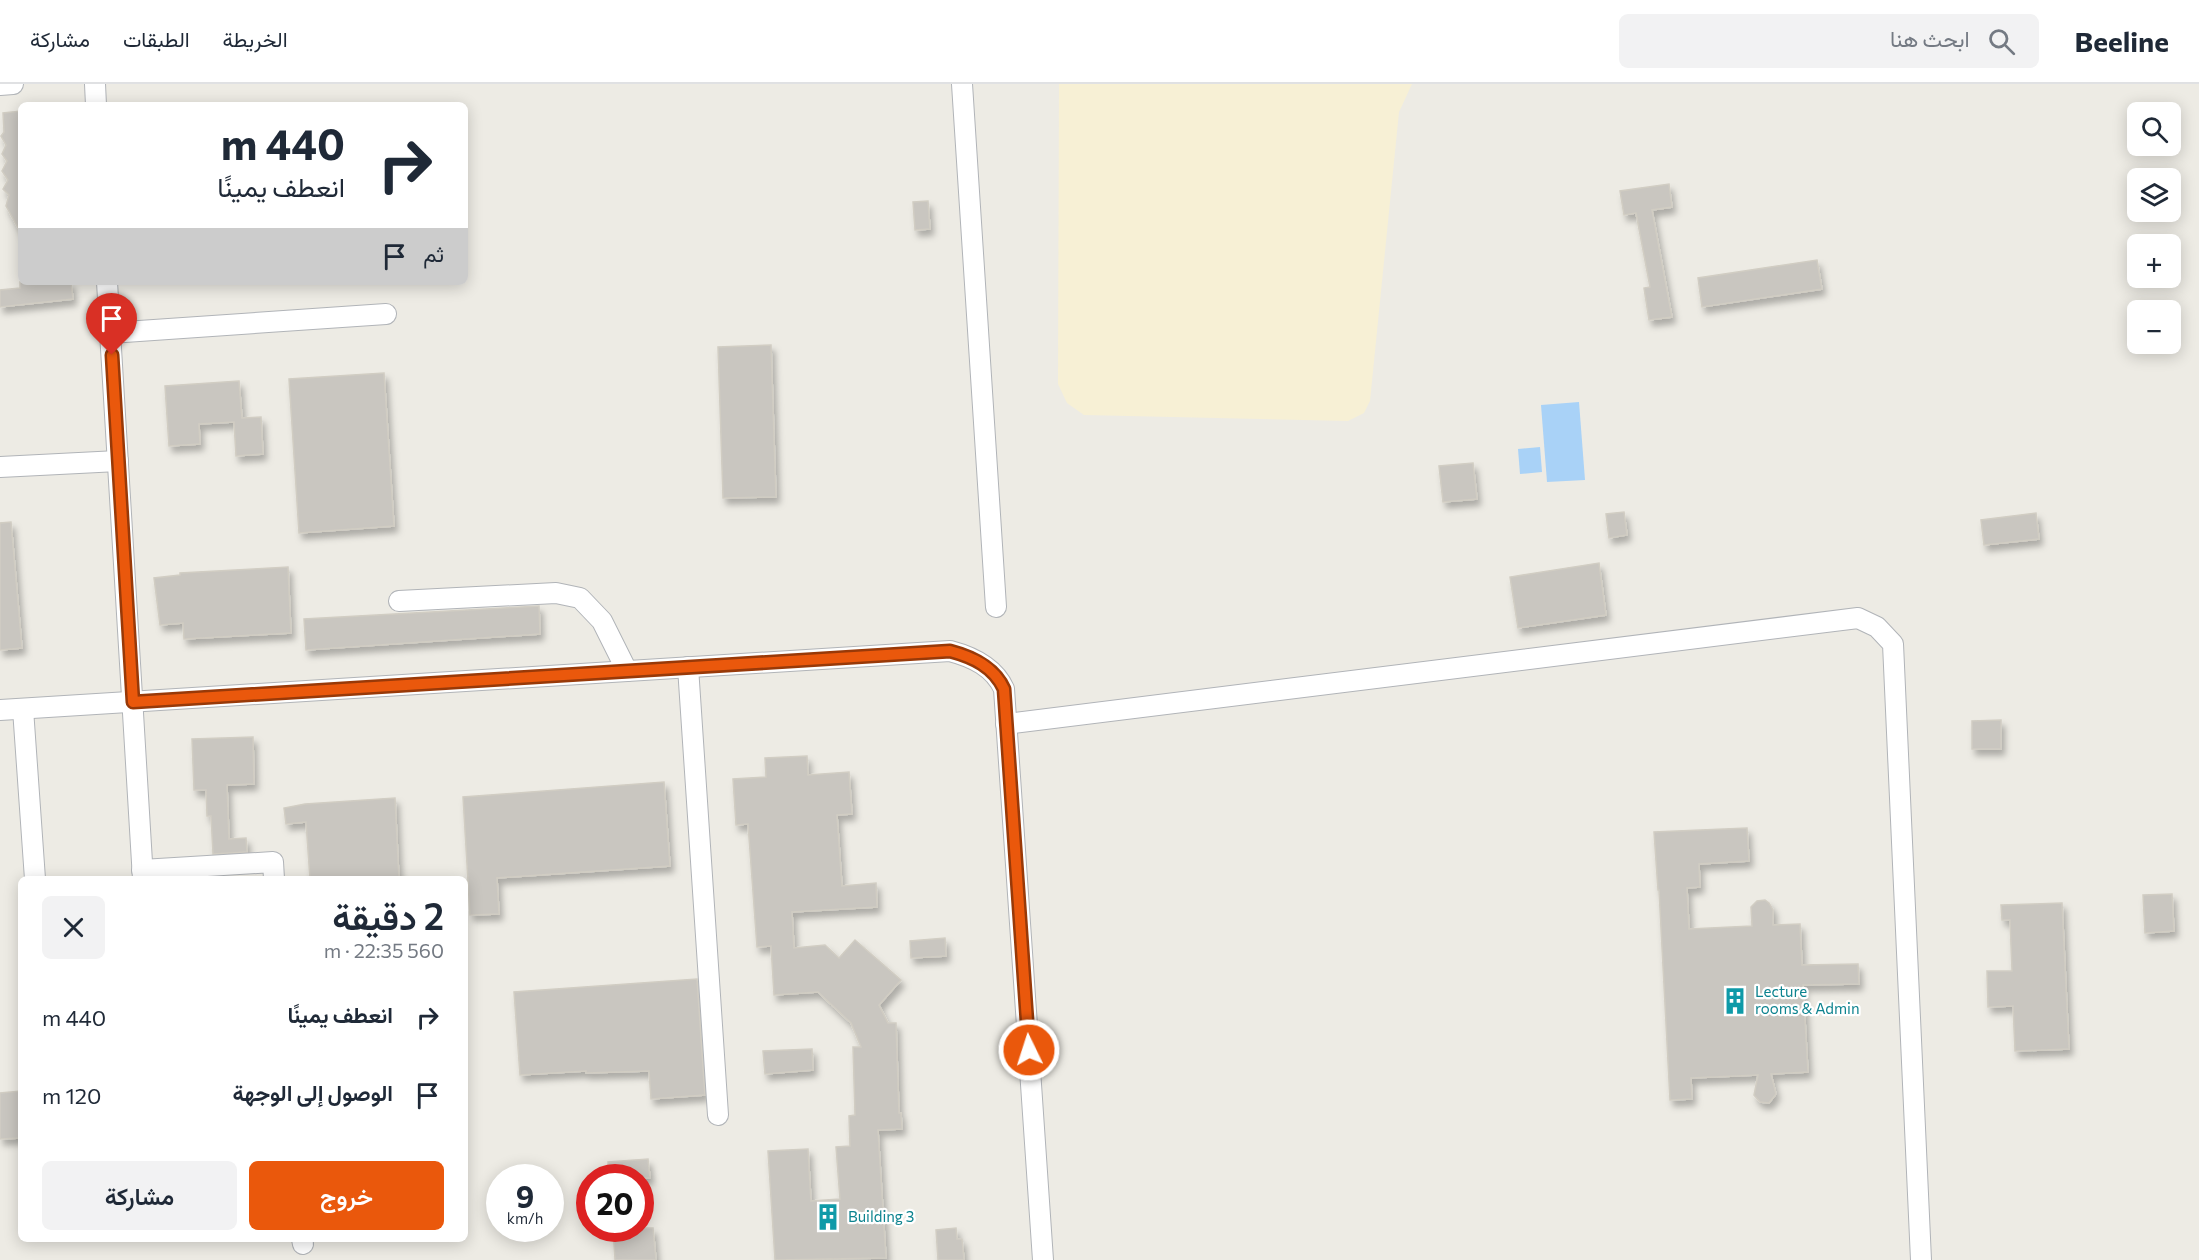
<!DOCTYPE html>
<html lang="ar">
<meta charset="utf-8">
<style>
body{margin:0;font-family:Commissioner,Vazirmatn,sans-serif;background:#f2f2f3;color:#1f2937;direction:rtl;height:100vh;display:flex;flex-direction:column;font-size:22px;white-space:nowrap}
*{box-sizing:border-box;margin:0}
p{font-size:20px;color:#747a83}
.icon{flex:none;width:33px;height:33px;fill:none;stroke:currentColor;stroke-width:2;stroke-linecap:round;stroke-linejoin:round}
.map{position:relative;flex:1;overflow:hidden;direction:ltr}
.side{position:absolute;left:18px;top:792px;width:450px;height:366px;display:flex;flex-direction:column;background:#fff;border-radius:9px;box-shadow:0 3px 15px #0003;direction:rtl}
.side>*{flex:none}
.hud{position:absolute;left:18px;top:18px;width:450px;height:183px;border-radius:9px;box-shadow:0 3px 15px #0003;direction:rtl;background:#fff;color:#1f2937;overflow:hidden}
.buttons{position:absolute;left:2127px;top:18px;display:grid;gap:12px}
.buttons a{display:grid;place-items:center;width:54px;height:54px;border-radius:9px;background:#fff;box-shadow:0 3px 15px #0003;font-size:30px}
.speed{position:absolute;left:486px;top:1080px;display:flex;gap:12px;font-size:30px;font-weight:700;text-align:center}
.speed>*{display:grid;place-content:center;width:78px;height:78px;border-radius:50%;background:#fff;box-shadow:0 3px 15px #0003;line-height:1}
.speed small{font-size:15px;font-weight:400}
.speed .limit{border:9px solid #d22;background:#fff;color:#111}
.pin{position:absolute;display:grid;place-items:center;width:51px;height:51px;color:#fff;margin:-62px -26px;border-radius:50% 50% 50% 0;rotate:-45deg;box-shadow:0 0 6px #0007}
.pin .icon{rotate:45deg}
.me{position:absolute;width:66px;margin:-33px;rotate:356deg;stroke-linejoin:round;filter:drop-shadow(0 0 4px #0008)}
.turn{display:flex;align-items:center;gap:21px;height:126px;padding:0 24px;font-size:27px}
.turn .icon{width:78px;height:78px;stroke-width:2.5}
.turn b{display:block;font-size:42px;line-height:51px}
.then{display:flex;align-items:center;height:57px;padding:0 24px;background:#0003;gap:12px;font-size:22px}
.round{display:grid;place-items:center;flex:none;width:63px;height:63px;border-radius:9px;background:#f2f2f3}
.overview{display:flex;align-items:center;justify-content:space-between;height:102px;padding:0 24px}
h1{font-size:36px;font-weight:600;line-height:45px}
.button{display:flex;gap:12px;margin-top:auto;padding:12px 24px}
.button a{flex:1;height:69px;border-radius:9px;background:#ea580c;color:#fff;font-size:24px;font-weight:600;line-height:69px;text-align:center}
.button a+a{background:#f2f2f3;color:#1f2937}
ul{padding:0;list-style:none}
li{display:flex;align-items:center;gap:18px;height:78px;padding:0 24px}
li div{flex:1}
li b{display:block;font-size:22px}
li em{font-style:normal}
header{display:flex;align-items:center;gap:36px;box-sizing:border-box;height:84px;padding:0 30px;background:#fff;border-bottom:2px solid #e0e1e3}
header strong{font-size:28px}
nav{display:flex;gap:33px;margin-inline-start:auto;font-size:21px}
.search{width:420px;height:54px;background:#f2f2f3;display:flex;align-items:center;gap:15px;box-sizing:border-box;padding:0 21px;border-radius:9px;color:#747a83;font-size:22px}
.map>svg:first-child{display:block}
</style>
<header>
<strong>Beeline</strong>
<div class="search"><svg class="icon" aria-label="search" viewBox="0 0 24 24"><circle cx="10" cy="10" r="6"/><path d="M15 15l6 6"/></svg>ابحث هنا</div>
<nav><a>الخريطة</a><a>الطبقات</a><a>مشاركة</a></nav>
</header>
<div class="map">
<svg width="2199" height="1176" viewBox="0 0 2199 1176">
<defs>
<filter id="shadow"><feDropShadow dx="3.5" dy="6" stdDeviation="3" flood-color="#0004"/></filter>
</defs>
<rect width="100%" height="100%" fill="#edebe4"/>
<polygon fill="#f7f0d5" points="1059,0 1412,0 1399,28 1370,317 1364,329 1348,337 1084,331 1067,319 1058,300"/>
<g fill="#a9d2f7">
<polygon points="1579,318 1585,396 1547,398 1541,321"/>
<polygon points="1540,363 1542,388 1520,390 1518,365"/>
</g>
<g fill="#c9c6c0" stroke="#d1cdc3" stroke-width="1.5" filter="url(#shadow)">
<polygon points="21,27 21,149 6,122 9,111 3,105 8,96 2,87 7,77 2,70 6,61 1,52 4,48 3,29"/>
<polygon points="1669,100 1672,123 1652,126 1672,233 1649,236 1644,204 1650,203 1636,129 1624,131 1620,107"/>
<polygon points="928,117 930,145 915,146 913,118"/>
<polygon points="1817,176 1822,205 1702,223 1698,194"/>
<polygon points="20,198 71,198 73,215 0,223 0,206 20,204"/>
<polygon points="771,261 776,413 723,414 718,263"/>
<polygon points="384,289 394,442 299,449 289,295"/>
<polygon points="239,297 242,334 261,333 263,370 236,372 234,338 199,340 200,360 169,362 165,302"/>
<polygon points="1473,379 1477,415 1443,418 1439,382"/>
<polygon points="1624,428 1627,451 1609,454 1606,430"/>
<polygon points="2036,429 2039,455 1984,461 1981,436"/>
<polygon points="11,438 22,564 0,566 0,439"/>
<polygon points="1599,479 1606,531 1518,544 1510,493"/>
<polygon points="288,483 291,549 184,555 183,539 160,541 154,494 180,491 180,489"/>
<polygon points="539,522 540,550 306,566 304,535"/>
<polygon points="2001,636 2001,665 1972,665 1972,637"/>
<polygon points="253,653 254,700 227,701 229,755 246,754 247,768 213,770 211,732 207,732 206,706 194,706 192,655"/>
<polygon points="807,672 808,691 849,688 852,730 837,731 842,802 876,799 877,823 792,828 794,864 825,861 839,874 855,856 901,896 879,921 888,939 896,939 899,1029 901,1029 902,1045 878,1046 886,1174 775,1176 768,1067 808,1065 811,1117 840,1115 836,1063 850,1062 849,1032 855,1031 853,963 861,963 851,939 818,908 774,911 771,862 757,863 748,740 736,741 733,695 766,693 765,674"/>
<polygon points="664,698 670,782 497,794 499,830 470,831 463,713"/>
<polygon points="395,714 399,795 310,795 306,738 286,740 284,724 305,720"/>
<polygon points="1747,744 1749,777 1699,780 1700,803 1687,804 1689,845 1752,842 1751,823 1757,817 1765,816 1769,819 1773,826 1773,841 1800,840 1802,881 1858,880 1859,900 1803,901 1808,988 1771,990 1776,1010 1769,1019 1760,1018 1754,1011 1758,991 1691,994 1692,1015 1670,1016 1659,806 1658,806 1654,748"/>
<polygon points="2172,810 2174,847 2145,849 2143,811"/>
<polygon points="2062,819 2069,965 2015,967 2013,922 1988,923 1987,887 2012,887 2010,836 2002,836 2001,821"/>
<polygon points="945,854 946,872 911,874 910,857"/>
<polygon points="697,895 705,1011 651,1015 649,987 586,989 586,987 520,991 514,908"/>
<polygon points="812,965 813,986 765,990 763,967"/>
<polygon points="21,1007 21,1054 0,1055 0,1009"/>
<polygon points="648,1075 650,1094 609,1094 608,1078"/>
<polygon points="613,1144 653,1144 656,1176 615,1176"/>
<polygon points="956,1144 957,1155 962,1155 964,1176 938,1176 936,1146"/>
</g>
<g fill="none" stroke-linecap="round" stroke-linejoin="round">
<defs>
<g id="minor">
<polyline points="95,0 96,21"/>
<polyline points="962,0 996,523"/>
<polyline points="0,1 13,0"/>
<polyline points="107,198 143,795"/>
<polyline points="110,249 386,230"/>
<polyline points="0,383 118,377"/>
<polyline points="399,517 556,509 580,514 602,537 627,587"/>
<polyline points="688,583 718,1031"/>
<polyline points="23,625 35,795"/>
<path d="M0,626l950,-59c23,6 44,16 54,38l39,571"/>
<polyline points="1006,640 1858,534 1877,543 1893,560 1921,1176"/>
<polyline points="142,786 273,778 274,795"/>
<polyline points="302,1155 303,1160"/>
</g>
</defs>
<use href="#minor" stroke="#b1b4b8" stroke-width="22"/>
<use href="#minor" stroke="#fff" stroke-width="20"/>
</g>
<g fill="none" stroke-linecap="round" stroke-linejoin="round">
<defs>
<path id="route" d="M112,271l21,347 817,-51c23,6 44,16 54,38l25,361"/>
</defs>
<use href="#route" stroke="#983908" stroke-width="15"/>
<use href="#route" stroke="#ea580c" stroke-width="10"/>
</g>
<defs>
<symbol id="building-bare" viewBox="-9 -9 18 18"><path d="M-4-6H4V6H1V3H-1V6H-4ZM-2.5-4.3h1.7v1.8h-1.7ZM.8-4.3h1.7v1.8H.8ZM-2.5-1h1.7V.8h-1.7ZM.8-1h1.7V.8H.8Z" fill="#0f9aa8" stroke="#fff" stroke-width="2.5" paint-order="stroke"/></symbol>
</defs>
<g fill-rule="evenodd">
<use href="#building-bare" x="1716" y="898" width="38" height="38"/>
<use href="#building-bare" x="809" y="1114" width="38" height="38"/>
</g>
<g text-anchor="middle" stroke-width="4.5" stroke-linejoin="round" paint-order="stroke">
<g font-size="15" fill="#0d838f" stroke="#fff" text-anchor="start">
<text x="1755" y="913">Lecture<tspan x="1755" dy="17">rooms &amp; Admin</tspan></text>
<text x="848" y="1138">Building 3</text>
</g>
</g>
</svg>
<div class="buttons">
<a><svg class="icon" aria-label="search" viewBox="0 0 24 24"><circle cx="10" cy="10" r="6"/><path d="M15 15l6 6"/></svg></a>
<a><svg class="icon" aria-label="layers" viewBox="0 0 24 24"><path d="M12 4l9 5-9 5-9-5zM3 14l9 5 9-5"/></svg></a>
<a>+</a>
<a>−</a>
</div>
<div class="speed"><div>9<small>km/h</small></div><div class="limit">20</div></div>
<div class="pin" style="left:112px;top:271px;background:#d93025"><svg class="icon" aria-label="arrive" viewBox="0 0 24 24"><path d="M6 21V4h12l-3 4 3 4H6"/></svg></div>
<svg class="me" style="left:1029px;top:966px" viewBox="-20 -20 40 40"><circle r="17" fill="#ea580c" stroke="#fff" stroke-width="3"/><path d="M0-11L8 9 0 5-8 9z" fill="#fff"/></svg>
<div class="hud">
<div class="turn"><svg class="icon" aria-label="right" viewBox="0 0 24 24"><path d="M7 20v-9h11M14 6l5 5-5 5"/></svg><div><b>440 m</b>انعطف يمينًا</div></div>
<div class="then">ثم<svg class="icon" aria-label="arrive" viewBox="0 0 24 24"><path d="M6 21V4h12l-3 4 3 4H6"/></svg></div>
</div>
<section class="side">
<div class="overview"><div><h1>2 دقيقة</h1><p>560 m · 22:35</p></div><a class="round"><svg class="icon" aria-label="close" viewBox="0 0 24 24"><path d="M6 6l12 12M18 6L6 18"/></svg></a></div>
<ul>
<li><svg class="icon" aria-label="right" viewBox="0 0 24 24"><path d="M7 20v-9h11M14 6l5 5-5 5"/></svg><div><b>انعطف يمينًا</b></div><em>440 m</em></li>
<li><svg class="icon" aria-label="arrive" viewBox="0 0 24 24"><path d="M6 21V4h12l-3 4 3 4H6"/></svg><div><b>الوصول إلى الوجهة</b></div><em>120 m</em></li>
</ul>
<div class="button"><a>خروج</a><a>مشاركة</a></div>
</section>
</div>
